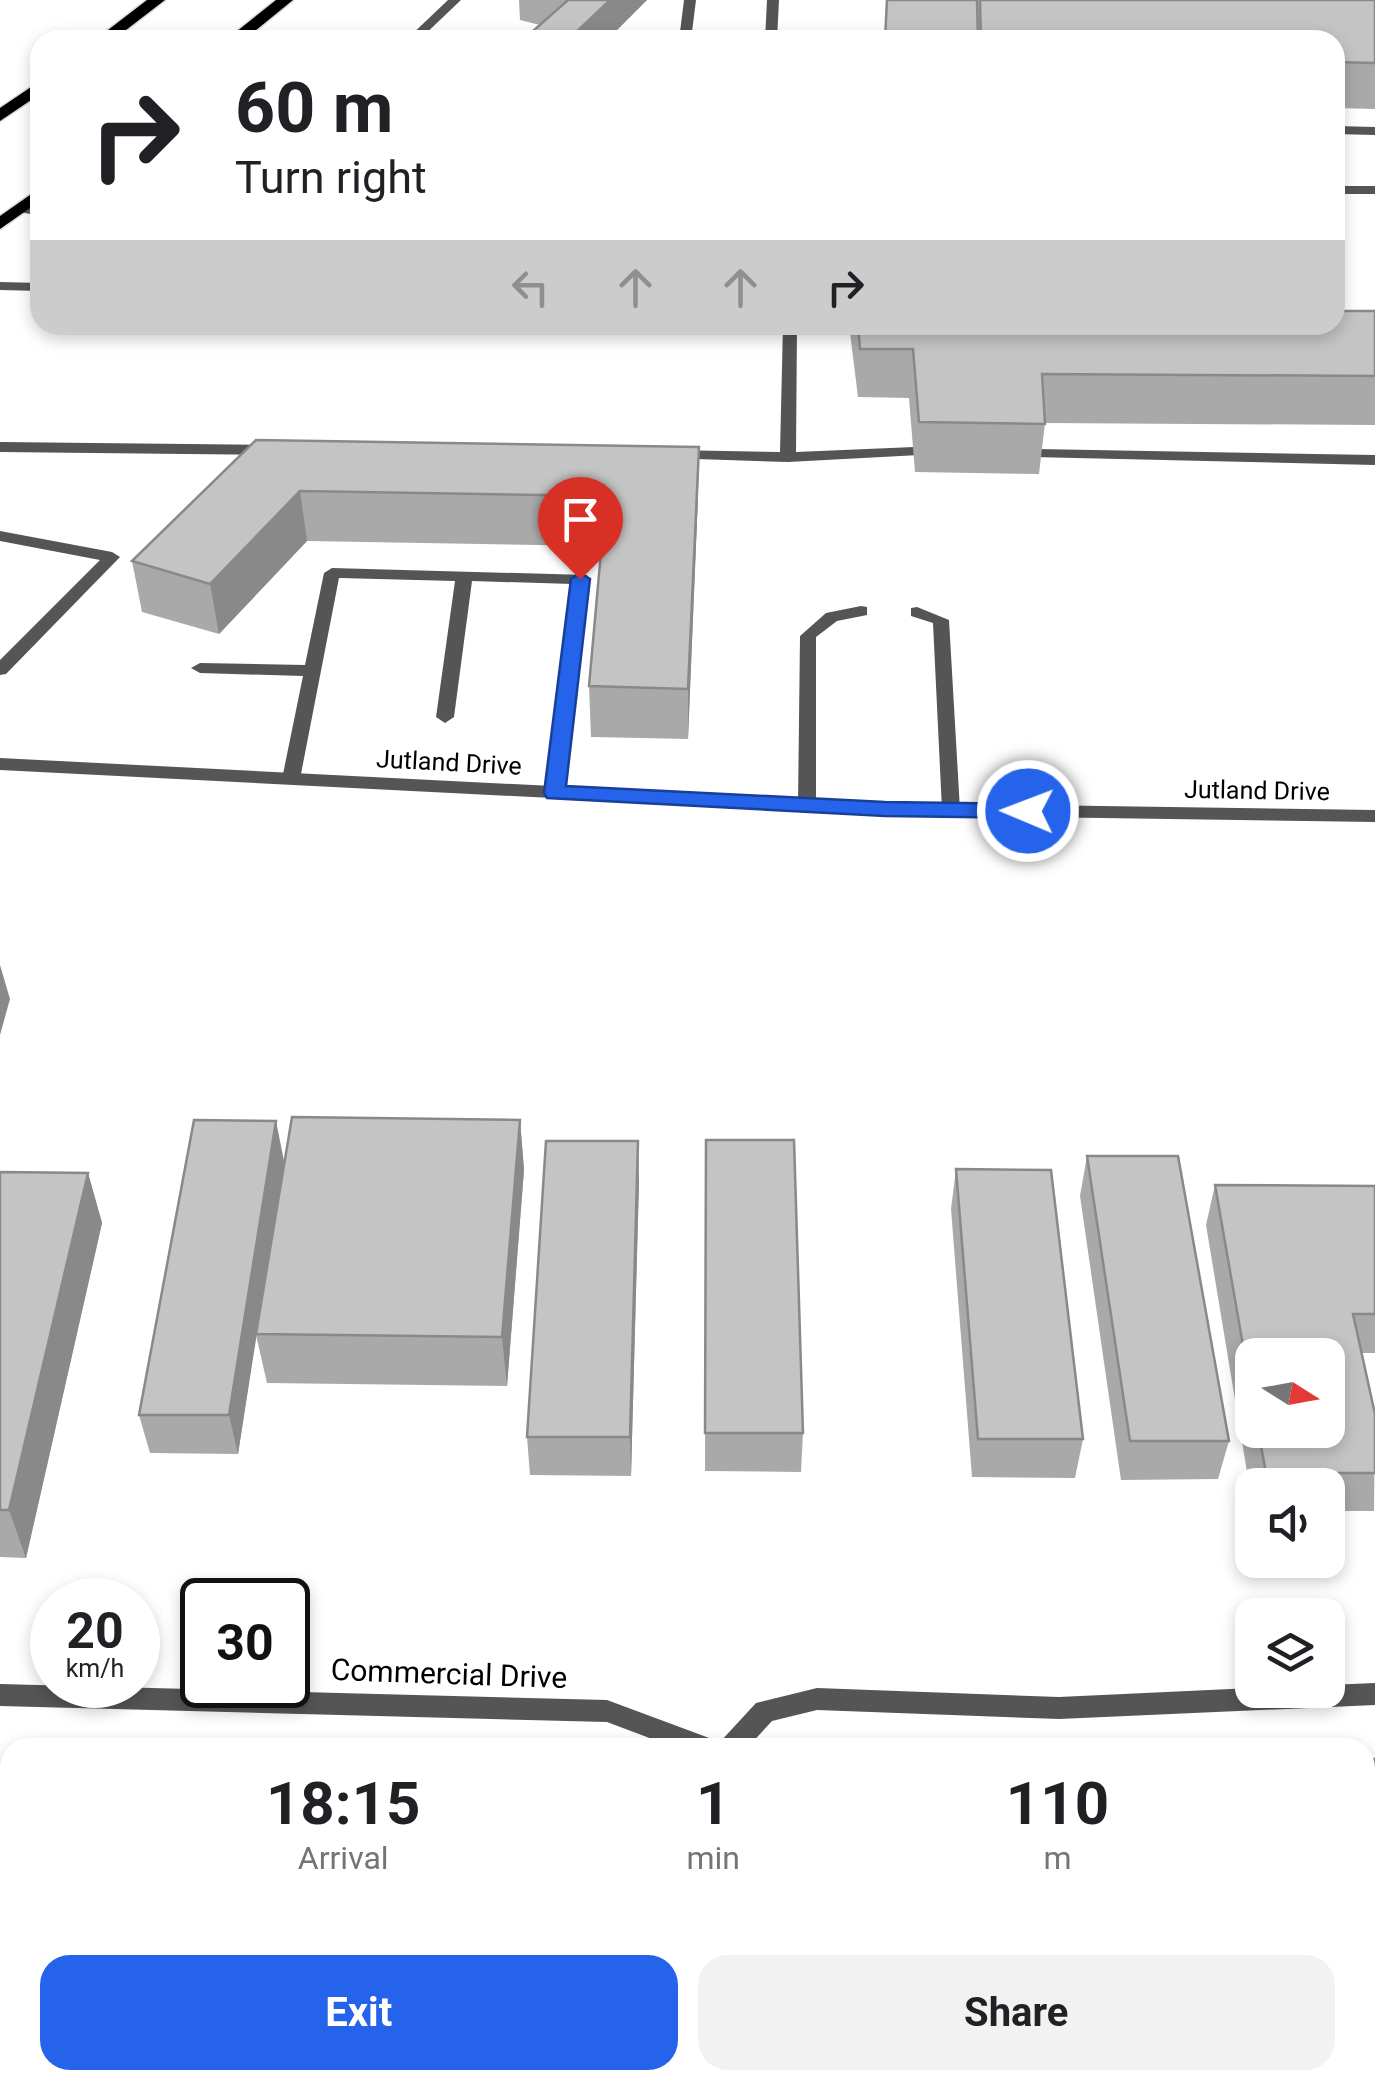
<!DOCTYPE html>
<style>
body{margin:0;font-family:Roboto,sans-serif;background:#f2f2f2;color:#202124;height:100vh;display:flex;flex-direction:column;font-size:38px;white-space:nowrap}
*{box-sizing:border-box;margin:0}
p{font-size:32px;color:#757577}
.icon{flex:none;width:55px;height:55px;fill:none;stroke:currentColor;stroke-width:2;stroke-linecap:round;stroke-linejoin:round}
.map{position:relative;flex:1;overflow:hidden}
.panel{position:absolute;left:0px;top:1738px;width:1375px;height:352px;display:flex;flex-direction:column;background:#fff;border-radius:30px 30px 0 0;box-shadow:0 5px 15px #0003}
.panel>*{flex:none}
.banner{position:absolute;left:30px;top:30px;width:1315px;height:305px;border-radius:30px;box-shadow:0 5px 15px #0003;background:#fff;color:#202124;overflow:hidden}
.needle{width:65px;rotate:101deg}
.fabs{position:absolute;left:1235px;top:1338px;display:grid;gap:20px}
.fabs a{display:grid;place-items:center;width:110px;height:110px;border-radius:20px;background:#fff;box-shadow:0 5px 15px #0003;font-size:50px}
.speed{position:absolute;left:30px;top:1578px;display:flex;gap:20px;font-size:50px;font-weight:700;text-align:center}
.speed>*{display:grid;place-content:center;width:130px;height:130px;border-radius:50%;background:#fff;box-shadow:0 5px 15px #0003;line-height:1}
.speed small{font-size:25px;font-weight:400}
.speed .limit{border:5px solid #111;border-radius:15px;background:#fff;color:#111}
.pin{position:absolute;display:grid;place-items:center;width:85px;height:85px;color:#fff;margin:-102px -42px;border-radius:50% 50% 50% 0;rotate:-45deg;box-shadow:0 0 10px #0007}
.pin .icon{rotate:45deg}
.me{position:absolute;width:110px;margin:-55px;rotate:271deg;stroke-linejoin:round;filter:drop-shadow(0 0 8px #0008)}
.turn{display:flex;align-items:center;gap:35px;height:210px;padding:0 40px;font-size:45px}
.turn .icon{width:130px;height:130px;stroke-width:2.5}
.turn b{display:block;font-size:70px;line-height:85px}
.lanes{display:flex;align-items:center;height:95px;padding:0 40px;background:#0003;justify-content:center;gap:50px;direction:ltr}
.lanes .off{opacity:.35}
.eta{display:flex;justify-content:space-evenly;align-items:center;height:170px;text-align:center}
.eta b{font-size:60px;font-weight:700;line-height:70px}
.button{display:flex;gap:20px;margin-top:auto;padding:20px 40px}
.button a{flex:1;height:115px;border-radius:30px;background:#2563eb;color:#fff;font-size:40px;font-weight:700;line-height:115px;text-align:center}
.button a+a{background:#f2f2f2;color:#202124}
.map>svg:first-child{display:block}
</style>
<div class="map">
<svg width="1375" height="2088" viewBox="0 0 1375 2088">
<rect width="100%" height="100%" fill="#fff"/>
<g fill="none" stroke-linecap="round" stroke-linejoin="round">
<defs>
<g id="primary">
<polygon points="147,0 165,0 113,40 95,40"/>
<polygon points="276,0 293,0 244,40 226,40"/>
<polygon points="40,81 40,94 0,121 0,108"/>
<polygon points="40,188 40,201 0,229 0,216"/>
</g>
</defs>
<use href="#primary" stroke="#dbdbdb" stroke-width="3"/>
<g fill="#555" fill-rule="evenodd">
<polygon points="448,0 461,0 419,40 406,40"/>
<polygon points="684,0 696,0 691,40 679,40"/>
<polygon points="767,0 779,0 777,40 765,40"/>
<polygon points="1335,126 1375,127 1375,135 1335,134"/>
<rect x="1335" y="186" width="40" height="8"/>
<polygon points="20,204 40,208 40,216 15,211 13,208"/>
<polygon points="0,282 40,283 40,291 0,290"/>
<polygon points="783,325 797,325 796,452 914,447 919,449 919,455 788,462 666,458 666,452 672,450 780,452"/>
<polygon points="0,442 273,445 281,450 273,455 0,452"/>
<polygon points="1037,449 1375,455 1375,465 1032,457 1029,454"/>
<polygon points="0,531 112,552 120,557 6,674 0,675 0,660 100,560 0,541"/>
<polygon points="332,568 587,575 589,579 561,797 555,799 546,793 572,584 472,581 454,717 445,723 436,717 455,581 339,578 300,779 297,783 285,783 282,779 303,676 200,673 191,668 200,663 305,665 324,573"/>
<polygon points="861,606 867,607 867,615 837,621 816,637 816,805 813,809 801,809 798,805 800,636 826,613"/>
<polygon points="917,607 949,620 960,810 951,816 942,810 933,623 911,616 911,608"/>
</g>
<g fill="#555" fill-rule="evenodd">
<polygon points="0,758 885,803 1375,810 1375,822 885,815 0,770"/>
<polygon points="1375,1683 1375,1705 1059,1719 817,1710 772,1721 747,1748 676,1748 607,1722 0,1706 0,1684 607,1700 720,1742 756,1703 817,1688 1059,1697 1252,1688 1328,1690 1328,1685"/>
<rect x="718" y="2080" width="28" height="8"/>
</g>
<use href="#primary" fill="#000" fill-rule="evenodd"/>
</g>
<g fill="#a9a9a9" fill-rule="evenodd">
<polygon points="519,0 647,0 607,40 534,40 533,31 540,25 520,20"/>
<polygon points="886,0 1375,0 1375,109 1335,108 1335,40 885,40"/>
<polygon points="1375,311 1375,425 1045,423 1039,474 915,472 909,398 858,397 849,325 1335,325"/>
<polygon points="256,440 698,496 688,739 591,737 589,686 602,546 307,541 219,634 142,612 132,561"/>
<polygon points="520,1120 524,1170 507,1386 267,1383 256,1335 238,1454 150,1453 139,1415 284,1161 263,1293"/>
<polygon points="706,1140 803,1433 801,1472 705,1471"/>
<polygon points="1087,1156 1229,1441 1218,1479 1121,1480 1080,1196"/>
<polygon points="956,1169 1083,1439 1075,1478 972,1477 951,1209"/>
<polygon points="0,1172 88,1173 102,1223 26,1558 0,1557"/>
<polygon points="639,1181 631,1476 530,1475 527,1437"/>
<path d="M1215,1185l160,1v167h-13l13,61 -1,97h-46v-26h-76v17l-46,-277zM1252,1355l76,75h-76z"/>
<polygon points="1365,1759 1375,1759 1375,2088 841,2088 840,2080 1365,2080"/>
</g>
<g fill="#898989">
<polygon points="610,0 647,0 607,40 569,40"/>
<polygon points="699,447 698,496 688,739 688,689"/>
<polygon points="300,491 307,541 219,634 210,584"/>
<polygon points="0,965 10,999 0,1035"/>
<polygon points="520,1120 524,1170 507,1386 502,1337"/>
<polygon points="276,1121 284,1161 238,1454 229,1415"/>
<polygon points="638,1141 639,1181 631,1476 630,1437"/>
<polygon points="88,1173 102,1223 26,1558 9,1510"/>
<polygon points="260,2080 277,2080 276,2088 259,2088"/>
</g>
<g fill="#c4c4c4" stroke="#898989" stroke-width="2.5">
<polygon points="568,0 610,0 569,39 533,31"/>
<polygon points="887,0 977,0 978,40 885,40"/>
<polygon points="980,0 1375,0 1375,63 1335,62 1335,40 981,40"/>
<polygon points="1335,311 1375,311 1375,376 1042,374 1045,424 919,422 913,349 860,349 858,325 1335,325"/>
<polygon points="256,440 699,447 688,689 589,686 606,496 300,491 210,584 132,561"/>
<polygon points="292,1117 520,1120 502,1337 256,1334"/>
<polygon points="194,1120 276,1121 229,1415 139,1415"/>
<polygon points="706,1140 794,1140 803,1433 705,1433"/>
<polygon points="546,1141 638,1141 630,1437 527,1437"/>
<polygon points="1087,1156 1178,1156 1229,1441 1130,1441"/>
<polygon points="956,1169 1051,1170 1083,1439 978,1439"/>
<polygon points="0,1172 88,1173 9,1510 0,1510"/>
<polygon points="1215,1185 1375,1186 1375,1314 1353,1314 1375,1414 1375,1473 1266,1473 1258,1430 1328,1430 1328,1355 1252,1355 1252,1397"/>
<polygon points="1365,1759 1375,1759 1375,2034 1365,1981"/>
<polygon points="10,1877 10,2080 260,2080 259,2088 0,2088 0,1929"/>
<polygon points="1365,2061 1370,2088 847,2088 847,2080 1365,2080"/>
</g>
<polygon fill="#2563eb" stroke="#184099" stroke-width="2.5" points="580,573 590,579 566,786 885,802 1028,804 1039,811 1028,818 885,816 547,798 544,793 571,579"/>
<g text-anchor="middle" stroke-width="9" stroke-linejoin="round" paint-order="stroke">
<g font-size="25" fill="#000" stroke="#fff">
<text transform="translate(449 762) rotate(3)" y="9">Jutland Drive</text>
<text transform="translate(1257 790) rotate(1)" y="9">Jutland Drive</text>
</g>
<g font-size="30" fill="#000" stroke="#fff">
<text transform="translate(449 1674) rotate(2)" y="10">Commercial Drive</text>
</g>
</g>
</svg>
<div class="fabs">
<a><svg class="needle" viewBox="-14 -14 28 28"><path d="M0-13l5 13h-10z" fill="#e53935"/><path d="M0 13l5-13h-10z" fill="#757577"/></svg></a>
<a><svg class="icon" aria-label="sound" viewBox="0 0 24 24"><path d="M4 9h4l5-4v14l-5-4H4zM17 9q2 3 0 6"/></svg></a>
<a><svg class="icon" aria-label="layers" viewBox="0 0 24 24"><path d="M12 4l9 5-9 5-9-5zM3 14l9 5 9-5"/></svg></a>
</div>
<div class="speed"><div>20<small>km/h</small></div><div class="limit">30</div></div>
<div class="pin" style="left:580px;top:579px;background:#d93025"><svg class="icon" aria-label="arrive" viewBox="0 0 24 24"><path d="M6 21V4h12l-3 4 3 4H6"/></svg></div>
<svg class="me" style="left:1028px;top:811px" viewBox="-20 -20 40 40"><circle r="17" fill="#2563eb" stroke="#fff" stroke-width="3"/><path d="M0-11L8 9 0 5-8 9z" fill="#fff"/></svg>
<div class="banner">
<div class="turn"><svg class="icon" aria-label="right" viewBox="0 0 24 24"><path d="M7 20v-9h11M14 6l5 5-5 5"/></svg><div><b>60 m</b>Turn right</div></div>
<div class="lanes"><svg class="icon off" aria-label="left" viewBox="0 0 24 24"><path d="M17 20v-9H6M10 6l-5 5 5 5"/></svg><svg class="icon off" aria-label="ahead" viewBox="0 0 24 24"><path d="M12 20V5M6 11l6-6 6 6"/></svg><svg class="icon off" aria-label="ahead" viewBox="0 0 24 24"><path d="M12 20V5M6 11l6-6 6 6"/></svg><svg class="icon" aria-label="right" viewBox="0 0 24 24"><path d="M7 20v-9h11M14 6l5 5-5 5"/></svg></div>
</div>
<section class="panel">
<div class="eta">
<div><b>18:15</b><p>Arrival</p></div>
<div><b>1</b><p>min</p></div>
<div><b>110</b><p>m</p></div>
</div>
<div class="button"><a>Exit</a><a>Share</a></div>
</section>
</div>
